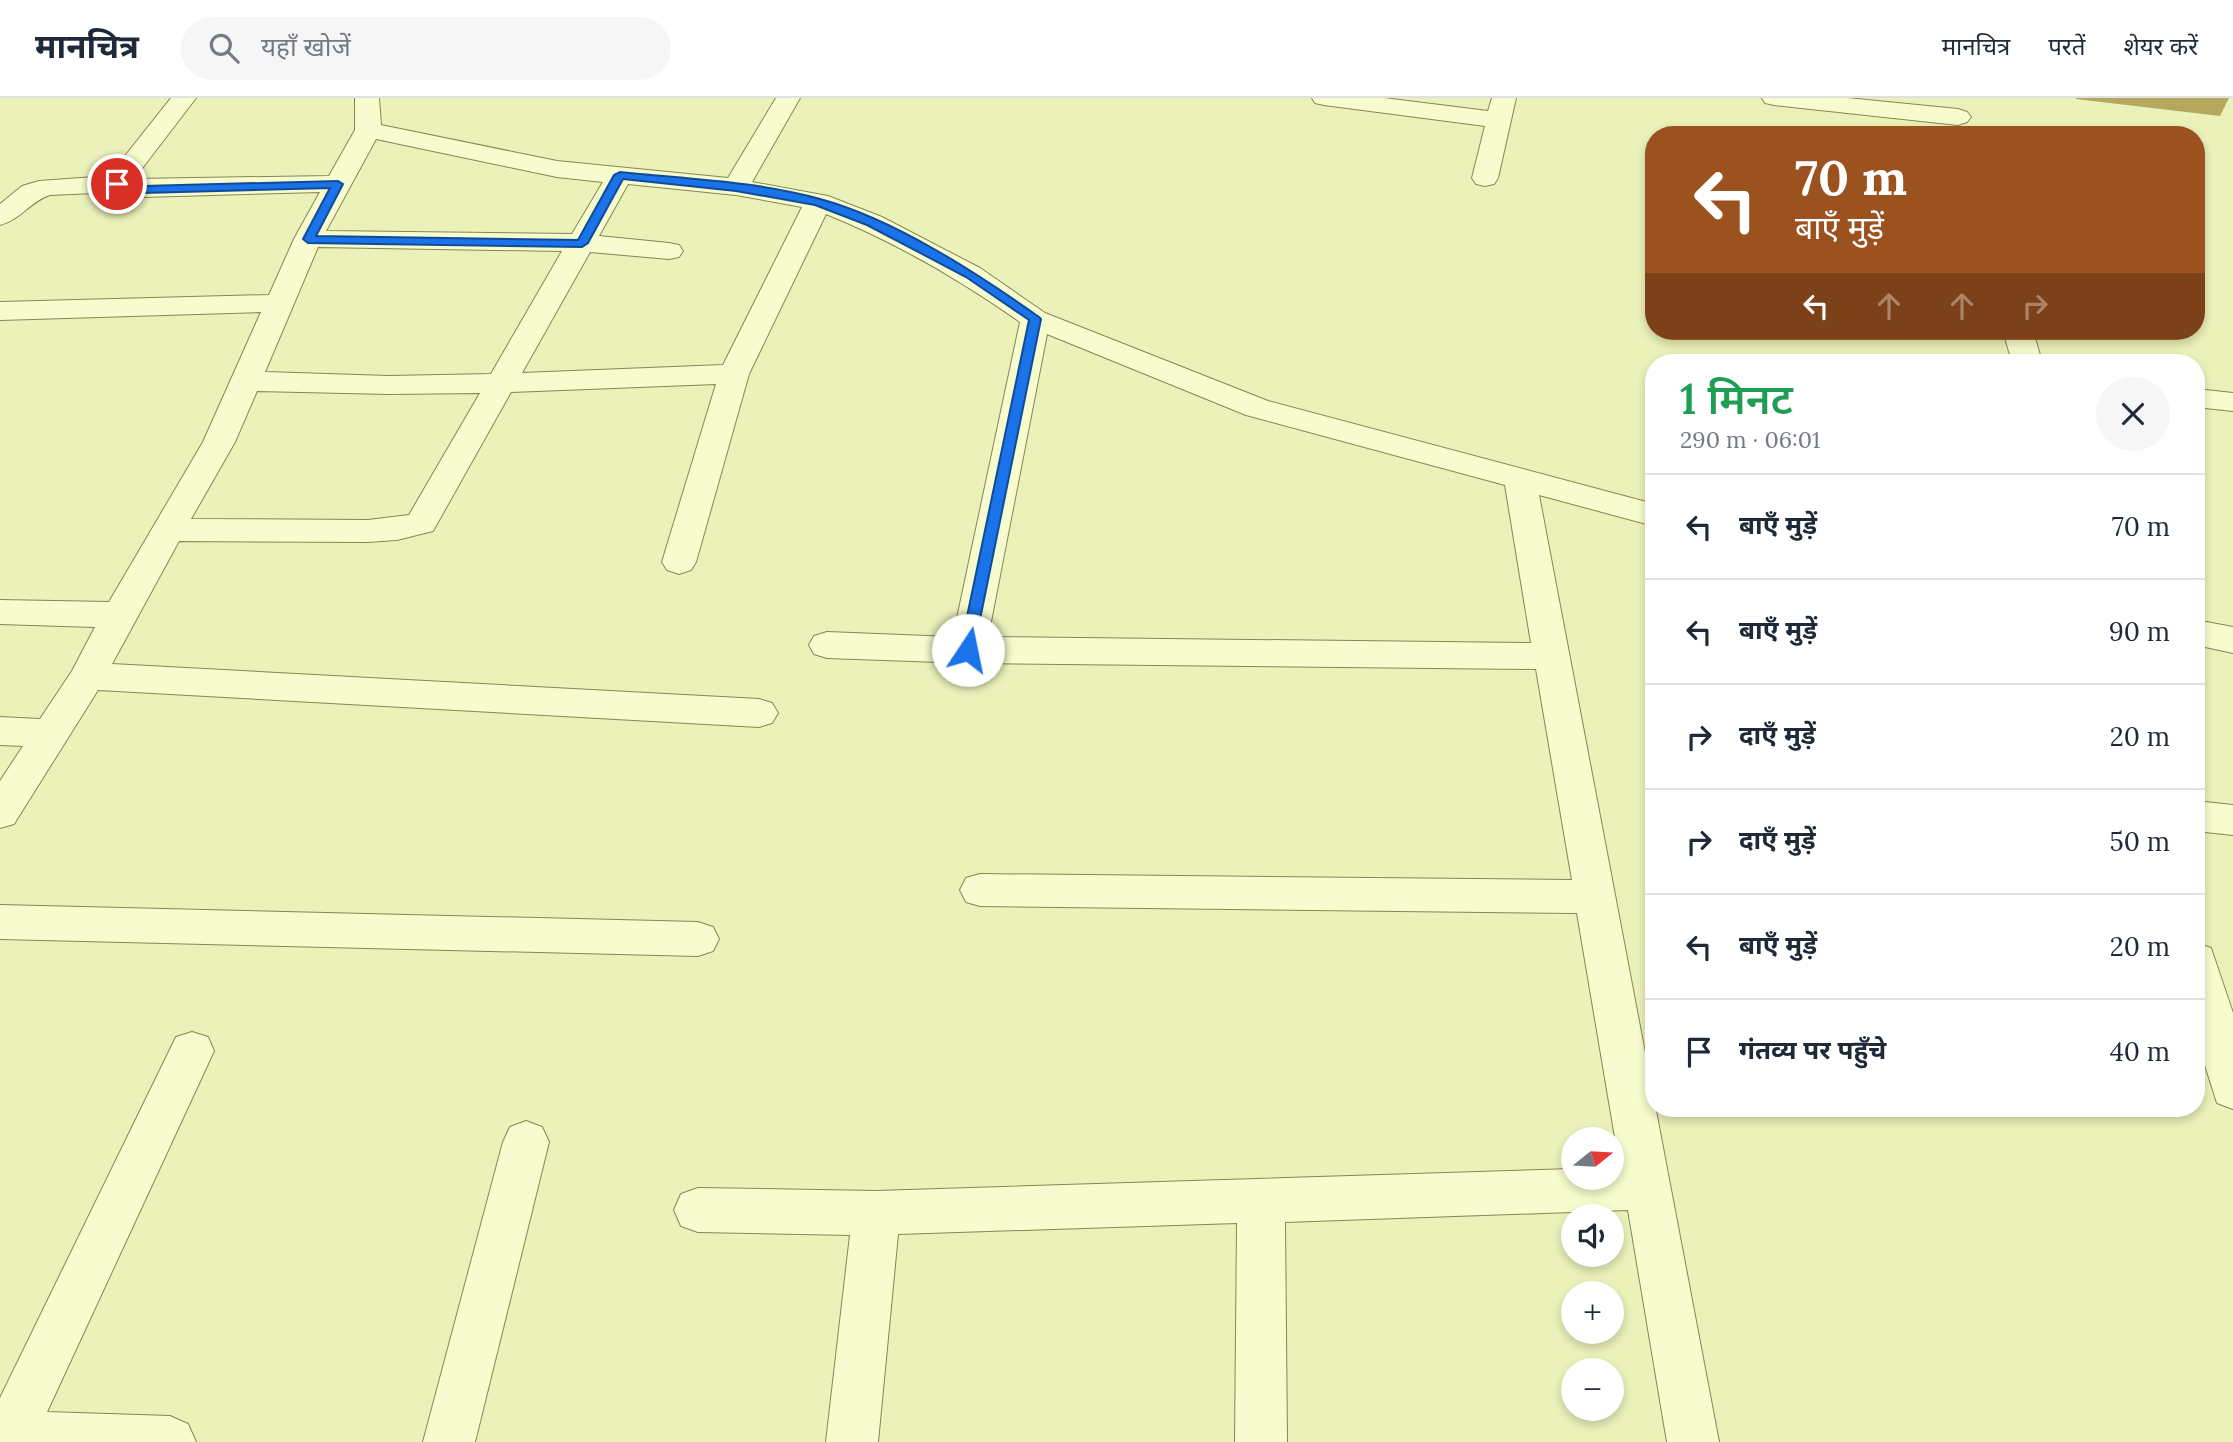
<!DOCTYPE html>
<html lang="hi">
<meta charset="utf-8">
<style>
body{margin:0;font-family:Lora,"Noto Sans Devanagari",serif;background:#f6f6f7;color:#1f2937;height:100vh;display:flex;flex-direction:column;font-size:26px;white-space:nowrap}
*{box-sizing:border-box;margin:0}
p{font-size:23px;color:#747a83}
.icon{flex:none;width:38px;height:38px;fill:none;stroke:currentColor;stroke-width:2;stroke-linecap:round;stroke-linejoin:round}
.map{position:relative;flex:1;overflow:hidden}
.sheet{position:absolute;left:1645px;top:256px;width:560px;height:763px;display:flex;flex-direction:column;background:#fff;border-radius:28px;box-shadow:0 4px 10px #0003}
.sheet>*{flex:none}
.guide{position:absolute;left:1645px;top:28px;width:560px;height:214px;border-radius:28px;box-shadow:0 4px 10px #0003;background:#9c521e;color:#fff;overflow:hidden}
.needle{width:46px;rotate:72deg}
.fabs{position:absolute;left:1561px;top:1029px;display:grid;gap:14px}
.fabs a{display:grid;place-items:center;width:63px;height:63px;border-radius:50%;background:#fff;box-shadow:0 4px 10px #0003;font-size:35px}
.pin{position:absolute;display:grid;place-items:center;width:60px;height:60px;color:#fff;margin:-30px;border:4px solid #fff;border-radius:50%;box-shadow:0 2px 7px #0007}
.me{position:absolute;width:77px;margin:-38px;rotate:11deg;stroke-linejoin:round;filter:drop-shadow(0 0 5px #0008)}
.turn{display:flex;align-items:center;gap:24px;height:147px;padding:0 35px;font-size:32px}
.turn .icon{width:91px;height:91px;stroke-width:2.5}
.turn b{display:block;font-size:49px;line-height:60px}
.lanes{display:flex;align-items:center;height:66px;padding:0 35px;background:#0003;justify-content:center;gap:35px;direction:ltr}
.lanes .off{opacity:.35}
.round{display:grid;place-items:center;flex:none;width:74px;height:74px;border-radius:37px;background:#f6f6f7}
.headline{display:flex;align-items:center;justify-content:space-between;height:119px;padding:0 35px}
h1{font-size:42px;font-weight:600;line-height:52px;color:#1e9e55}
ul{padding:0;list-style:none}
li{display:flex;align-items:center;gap:21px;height:105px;padding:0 35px;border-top:2px solid #e0e1e3}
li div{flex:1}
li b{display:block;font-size:26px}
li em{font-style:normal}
header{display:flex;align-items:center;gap:42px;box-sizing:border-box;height:98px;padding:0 35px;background:#fff;border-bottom:2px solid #e0e1e3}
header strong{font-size:33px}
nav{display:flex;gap:38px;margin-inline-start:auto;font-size:24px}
.search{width:490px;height:63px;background:#f6f6f7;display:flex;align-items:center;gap:18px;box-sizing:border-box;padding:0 24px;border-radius:38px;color:#747a83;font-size:26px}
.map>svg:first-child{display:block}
</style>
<header>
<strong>मानचित्र</strong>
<div class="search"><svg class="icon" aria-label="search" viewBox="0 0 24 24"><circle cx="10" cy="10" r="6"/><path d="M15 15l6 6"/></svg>यहाँ खोजें</div>
<nav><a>मानचित्र</a><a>परतें</a><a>शेयर करें</a></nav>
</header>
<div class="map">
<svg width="2233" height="1344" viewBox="0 0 2233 1344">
<rect width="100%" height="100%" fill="#eaf1b9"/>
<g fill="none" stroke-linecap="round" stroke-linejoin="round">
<defs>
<g id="street">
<path d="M171,0h25l-62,81 195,-3 26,-46v-32h24l2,27 176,36 171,17 48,-80h24l-48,84 76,14 54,21 98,51 65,45 223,88 386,103v22l-115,-31 180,947h-52l-39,-232 -343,12 2,220h-52l2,-219 -339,11 -20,208h-52l24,-207 -152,-3 -17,-6 -7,-16 7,-16 17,-6 178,3 697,-22v9h39v-10l8,-1 -43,-254 -597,-7 -14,-4 -6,-12 6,-12 14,-4 592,6 -36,-211 -568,-6 -141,-5 -13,-4 -5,-9 5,-9 13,-4 126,5 67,-315c-61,-43 -125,-80 -194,-108l-77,160 -53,188 -5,8 -12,4 -12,-4 -5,-8 54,-178 -205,8 -78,139 -36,9 -29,2 -189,-1 -67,123 647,35 13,4 6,10 -6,10 -13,4 -661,-37 -84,134 -14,4v-47l23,-35 -23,-1v-28l40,2 32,-48 23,-44 -95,-3v-24l109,2 94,-160 58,-130 -261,8v-18l269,-7 25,-56 26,-47 -177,5 -26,-5 -67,3c-19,6 -30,25 -50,30v-21l22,-18 17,-5 70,-5zM376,41l181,38 46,5 -31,52 -246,-3zM628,86l108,11 66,12 -79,158 -201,8 68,-121 79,7 10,-2 4,-6 -4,-6 -10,-2 -70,-7zM318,149l244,4 -71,123 -102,2 -124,-4zM1047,236l199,81 259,70 26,158 -543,-6zM257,293l132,3 91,-1 -71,122 -41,5 -177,-1 44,-77z"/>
<polygon points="1312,0 1384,0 1488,13 1492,0 1516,0 1498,80 1494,86 1485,88 1476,86 1472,80 1485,28 1324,7 1315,5"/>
<polygon points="1762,0 1847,0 1958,11 1967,14 1971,19 1967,24 1958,27 1774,7 1765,5"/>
<polygon points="2003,233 2033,233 2042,264 2012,264"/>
<polygon points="2196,291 2233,295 2233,313 2196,309"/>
<polygon points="2196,522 2233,529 2233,555 2196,547"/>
<polygon points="2196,703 2233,707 2233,737 2196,733"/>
<polygon points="0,807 698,824 713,829 719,841 713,853 698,858 0,841"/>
<polygon points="2196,845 2211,850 2233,915 2233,1011 2217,1005 2196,939"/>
<polygon points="192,934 208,939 214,953 47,1314 170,1318 188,1326 196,1344 0,1344 0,1300 176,939"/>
<polygon points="526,1023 542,1029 549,1044 475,1344 423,1344 503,1044 510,1029"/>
</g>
</defs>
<use href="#street" stroke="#888653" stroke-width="2"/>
<use href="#street" fill="#f6fccd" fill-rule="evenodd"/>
</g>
<polygon fill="#b5a75d" points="2076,0 2229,0 2220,18 2076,1"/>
<path fill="#1a73e8" stroke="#114b97" stroke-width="2" d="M620,74c66,7 135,9 200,27 74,20 157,74 219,118l2,2 -68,335h-10l-3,-4 69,-330 -63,-43 -99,-52 -52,-20 -79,-14 -113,-12 -35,64 -6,4 -274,-4 -5,-4 27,-51 -187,5 -32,-9 6,-3 26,5 195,-5 5,3 -27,52 262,4 36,-65z"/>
</svg>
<div class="fabs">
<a><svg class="needle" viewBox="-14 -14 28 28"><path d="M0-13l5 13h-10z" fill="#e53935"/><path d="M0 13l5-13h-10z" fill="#747a83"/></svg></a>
<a><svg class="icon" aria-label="sound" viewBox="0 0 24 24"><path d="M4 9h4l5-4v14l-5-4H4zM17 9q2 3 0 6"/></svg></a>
<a>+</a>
<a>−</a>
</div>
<div class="pin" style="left:117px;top:86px;background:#d93025"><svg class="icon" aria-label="arrive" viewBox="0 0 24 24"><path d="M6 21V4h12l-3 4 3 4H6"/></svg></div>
<svg class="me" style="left:968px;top:552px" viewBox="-20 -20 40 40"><circle r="19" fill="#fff"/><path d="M0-13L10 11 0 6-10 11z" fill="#1a73e8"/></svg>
<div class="guide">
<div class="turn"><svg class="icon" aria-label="left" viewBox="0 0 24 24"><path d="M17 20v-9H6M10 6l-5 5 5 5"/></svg><div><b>70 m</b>बाएँ मुड़ें</div></div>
<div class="lanes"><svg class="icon" aria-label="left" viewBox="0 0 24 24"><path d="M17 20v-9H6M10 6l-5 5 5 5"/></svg><svg class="icon off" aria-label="ahead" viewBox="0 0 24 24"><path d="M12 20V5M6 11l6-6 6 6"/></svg><svg class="icon off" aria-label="ahead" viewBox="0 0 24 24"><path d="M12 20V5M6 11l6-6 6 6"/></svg><svg class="icon off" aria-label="right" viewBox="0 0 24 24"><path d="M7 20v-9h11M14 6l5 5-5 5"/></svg></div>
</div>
<section class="sheet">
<div class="headline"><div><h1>1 मिनट</h1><p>290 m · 06:01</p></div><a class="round"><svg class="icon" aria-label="close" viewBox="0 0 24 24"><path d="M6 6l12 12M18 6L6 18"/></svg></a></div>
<ul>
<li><svg class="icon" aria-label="left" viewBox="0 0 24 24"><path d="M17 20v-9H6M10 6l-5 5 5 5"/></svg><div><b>बाएँ मुड़ें</b></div><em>70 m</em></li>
<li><svg class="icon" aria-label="left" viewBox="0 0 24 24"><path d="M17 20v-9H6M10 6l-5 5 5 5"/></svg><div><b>बाएँ मुड़ें</b></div><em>90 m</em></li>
<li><svg class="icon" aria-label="right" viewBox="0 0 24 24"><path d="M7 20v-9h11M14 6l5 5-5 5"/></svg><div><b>दाएँ मुड़ें</b></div><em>20 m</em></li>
<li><svg class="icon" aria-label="right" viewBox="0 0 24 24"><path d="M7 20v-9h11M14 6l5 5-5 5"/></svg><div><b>दाएँ मुड़ें</b></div><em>50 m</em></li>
<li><svg class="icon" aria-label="left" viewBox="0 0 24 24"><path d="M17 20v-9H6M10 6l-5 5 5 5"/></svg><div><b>बाएँ मुड़ें</b></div><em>20 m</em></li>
<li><svg class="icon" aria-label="arrive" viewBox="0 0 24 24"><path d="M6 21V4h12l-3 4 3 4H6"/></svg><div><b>गंतव्य पर पहुँचे</b></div><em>40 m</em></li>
</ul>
</section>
</div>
